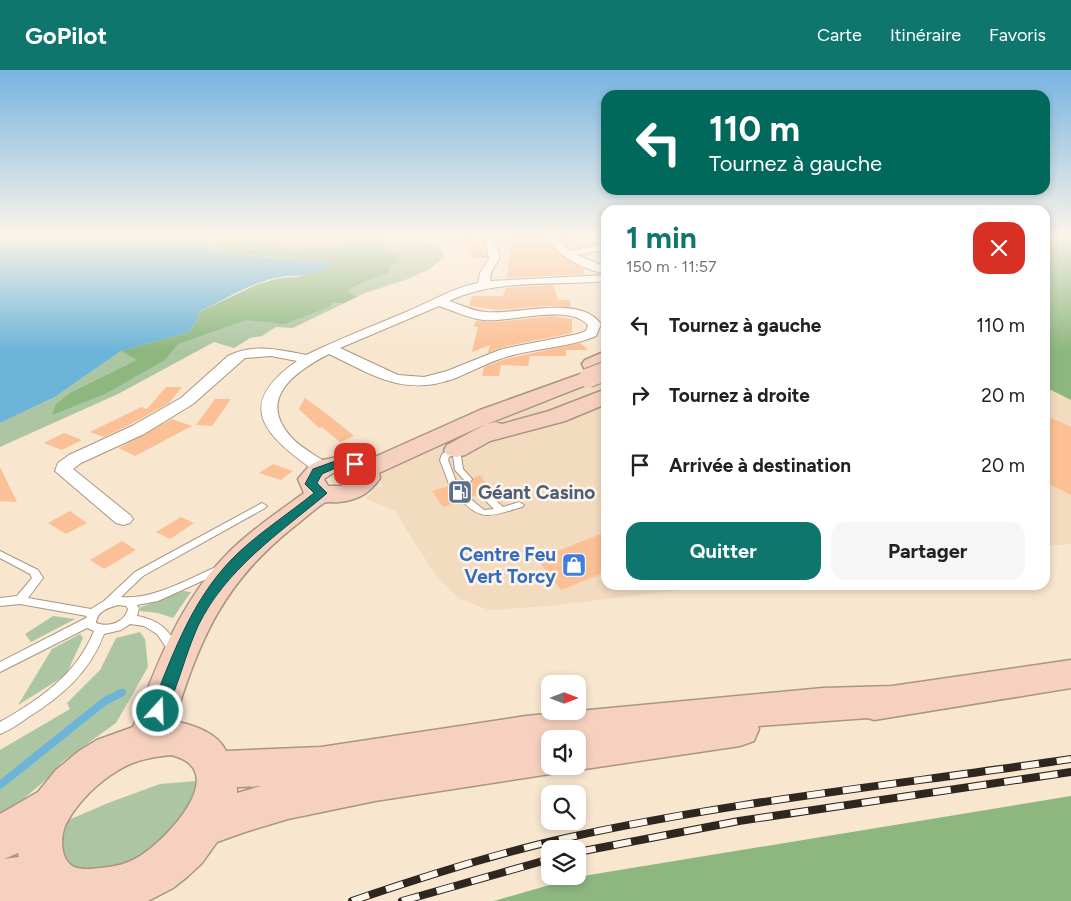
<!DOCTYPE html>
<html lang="fr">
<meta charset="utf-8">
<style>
body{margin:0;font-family:Figtree,sans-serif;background:#f6f6f6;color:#202124;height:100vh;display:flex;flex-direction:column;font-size:19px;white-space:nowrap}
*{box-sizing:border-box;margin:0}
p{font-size:16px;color:#757577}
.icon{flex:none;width:28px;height:28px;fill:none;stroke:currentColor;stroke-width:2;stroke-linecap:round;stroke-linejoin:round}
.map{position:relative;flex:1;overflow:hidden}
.drawer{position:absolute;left:601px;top:135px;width:449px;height:385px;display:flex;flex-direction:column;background:#fff;border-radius:15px;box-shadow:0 2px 8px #0003}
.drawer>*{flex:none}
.guide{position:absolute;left:601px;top:20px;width:449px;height:105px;border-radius:15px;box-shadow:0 2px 8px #0003;background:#00695c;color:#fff;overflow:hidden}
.needle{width:32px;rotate:90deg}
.fabs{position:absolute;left:541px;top:605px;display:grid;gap:10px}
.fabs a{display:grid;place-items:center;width:45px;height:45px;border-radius:10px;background:#fff;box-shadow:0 2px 8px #0003;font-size:25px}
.pin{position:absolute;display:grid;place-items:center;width:42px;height:42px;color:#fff;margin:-21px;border-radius:10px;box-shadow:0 2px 8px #0006}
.me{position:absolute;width:55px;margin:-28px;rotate:20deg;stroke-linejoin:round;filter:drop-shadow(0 0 4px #0008)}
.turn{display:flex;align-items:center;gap:18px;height:105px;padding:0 25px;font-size:22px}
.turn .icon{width:65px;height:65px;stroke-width:2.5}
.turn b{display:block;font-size:35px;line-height:42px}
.round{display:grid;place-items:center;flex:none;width:52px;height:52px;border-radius:15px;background:#f6f6f6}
.headline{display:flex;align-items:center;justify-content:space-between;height:85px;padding:0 25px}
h1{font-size:30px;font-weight:700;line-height:38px;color:#0f766e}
.cta{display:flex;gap:10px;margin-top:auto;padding:10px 25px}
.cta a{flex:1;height:58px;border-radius:15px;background:#0f766e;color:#fff;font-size:20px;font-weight:700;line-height:58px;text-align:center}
.cta a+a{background:#f6f6f6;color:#202124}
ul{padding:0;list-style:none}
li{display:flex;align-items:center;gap:15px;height:70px;padding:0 25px}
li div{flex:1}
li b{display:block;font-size:19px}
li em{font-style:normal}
header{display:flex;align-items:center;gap:30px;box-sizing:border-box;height:70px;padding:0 25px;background:#0f766e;color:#fff}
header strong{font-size:24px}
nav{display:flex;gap:28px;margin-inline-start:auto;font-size:18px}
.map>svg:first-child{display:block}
</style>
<header>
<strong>GoPilot</strong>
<nav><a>Carte</a><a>Itinéraire</a><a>Favoris</a></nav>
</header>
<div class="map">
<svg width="1071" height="831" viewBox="0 0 1071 831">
<rect width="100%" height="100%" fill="#f8e6cf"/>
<g fill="#f3dbbf">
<polygon points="606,308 606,515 722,515 549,536 489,540 460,529 436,506 395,441 365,428 383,415 380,410 382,403 396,395 514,342 556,330"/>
<polygon points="1045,317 1071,330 1071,474 1045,476"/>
</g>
<g fill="#acc6a3">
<path d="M210,165c76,0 154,-6 228,10l7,11 -15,13 -22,10 -43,14 -72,35 -17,-1 -14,9 -12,2 -16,10 -20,-6 -96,52 -118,53v-24l55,-26 66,-46 68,-19 91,-54 20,-1 -52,-21 -25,-4 -19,-6z"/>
<polygon points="183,521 191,522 173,548 158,543 140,541 141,537"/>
<polygon points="53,546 75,549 31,572 25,564"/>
<polygon points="140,562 145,569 148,597 116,653 62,692 48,708 0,749 0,680 70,639 67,633 100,600 116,568"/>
<polygon points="80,564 83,568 66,605 18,635 52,579"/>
<polygon points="197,711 196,728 188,746 135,793 92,802 74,797 62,787 57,755 108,733 160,714"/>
</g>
<g fill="#8eb780">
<polygon points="216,165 232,165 244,171 290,180 380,176 398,184 397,192 388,198 390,202 350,218 349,223 357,227 344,233 332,233 329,237 285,254 246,250 178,274 165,290 105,324 52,345 56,334 70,323 137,290 121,281 189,262 198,249 199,242 258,214 280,208 300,207 330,197 329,191 223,182 217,176 214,167"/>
<polygon points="1045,165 1071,165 1071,330 1045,317"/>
<polygon points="1071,726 1071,831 494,831 577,807"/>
</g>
<path fill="#6db5d8" d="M0,165h210l-6,11 19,6 25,4 86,6c-11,14 -38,13 -54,15 -28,5 -56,23 -81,35l-1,7 -9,13 -68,19 -66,46 -55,26z"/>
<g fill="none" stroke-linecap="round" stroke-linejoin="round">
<polyline stroke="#6db5d8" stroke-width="6" points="118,624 123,622"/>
<polyline stroke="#6db5d8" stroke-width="8" points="0,715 105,631 121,623"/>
</g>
<g fill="#fbc095">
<polygon points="459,165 471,165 486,183 487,188 474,188"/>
<polygon points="529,165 544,165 556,181 584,199 584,204 507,208 511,166 529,166"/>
<polygon points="557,165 574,165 574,178 571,179"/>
<polygon points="553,215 558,230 570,230 571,237 547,236 499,240 469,236 472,226 503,226 506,218"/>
<polygon points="553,246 572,249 572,263 502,277 488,283 490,275 472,282 478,257 474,257 476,251 495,252"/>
<polygon points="580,273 588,280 566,280 566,286 530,286 528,296 501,295 499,306 482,306 484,297 506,289"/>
<polygon points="166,317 182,317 169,333 131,354 104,367 90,362 141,337 147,339"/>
<polygon points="305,328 327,344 354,366 340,372 322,357 319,358 299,339"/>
<polygon points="215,329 231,329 212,356 196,355"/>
<polygon points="1045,345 1071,357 1071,425 1045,412"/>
<polygon points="172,349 192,356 135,386 119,378"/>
<polygon points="64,363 82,370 62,380 44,373"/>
<polygon points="273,394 293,401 281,410 259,403"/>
<polygon points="0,397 17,432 0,431"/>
<polygon points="480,405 492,421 482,420 478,425 471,427 462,425 460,431 443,437 432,421 448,416 453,419 458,416 458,412 471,413 473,408"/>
<polygon points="70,441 87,453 66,464 48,453"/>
<polygon points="181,447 194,453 170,469 156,462"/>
<polygon points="606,462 606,502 561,520 537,489"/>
<polygon points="122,471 136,480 104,499 90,490"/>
</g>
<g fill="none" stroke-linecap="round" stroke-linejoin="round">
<defs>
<g id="lane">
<polygon points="453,378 459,378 460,380 463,399 472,409 471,411 465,411 455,400 453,385 449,387 448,390 457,414 453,417 449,414 440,390 442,384"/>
<path d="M483,421l3,1 17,15 16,-5 5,3 -2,2c-26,7 -41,17 -61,-8l1,-2h6l16,13 10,-1 -15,-15z"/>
<path d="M262,433l5,3 -2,2 -122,68 -22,21c32,3 67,-18 95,-30h8l1,2 -1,2 -66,30 -21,4 2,3 -2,8c23,4 32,14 43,34l-2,3 -4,1 -4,-1 -13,-19 -13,-8 -14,-2 -9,6 -17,4c-14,38 -43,63 -77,84 -8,6 -17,12 -27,16v-12c39,-22 77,-48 94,-91l-7,-3 -87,44v-10l86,-44 1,-2 -67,-12 -20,2v-8l17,-2 15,-18 -2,-4 -30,-16v-7l38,19 5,8 -15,20 63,11 13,-8 31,-29zM118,535l8,1 2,3c-3,13 -19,19 -32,14 1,-12 12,-15 22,-18z"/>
</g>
<g id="street">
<path d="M480,165h9c22,31 3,21 1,46l116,-6v6c-52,5 -108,-3 -157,20 12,4 24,10 37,11 33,3 93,-18 115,12l-5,12c-26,11 -56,12 -83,19 -20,5 -38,15 -57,23 -52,19 -81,-2 -127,-24 -33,17 -73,44 -38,83 10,11 26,19 37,27l3,4 -3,4h-12c-48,-35 -85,-65 -19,-111l-26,-5 -26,2 -52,46 -49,30 -63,29 -8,6 57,46 3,4 -3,4 -7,2 -7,-2 -61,-52 3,-8 11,-8 63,-29 49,-28 47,-42c24,-13 52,-6 78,-1 33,-16 67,-29 100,-43 24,-10 46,-24 72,-29l2,-10 9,-14 -3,-14zM439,236c15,5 29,12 44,14 28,3 85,-17 105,5l-2,6 -8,3 -76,15 -55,22 -23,6 -26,-2 -58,-27z"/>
<path d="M546,165h9l15,16 36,-8v6l-29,6 29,12v7c-23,-5 -49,-17 -60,-39z"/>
</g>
<path id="secondary" d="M606,281v14l-3,1 3,3v15l-10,-3 -109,43 8,-2 7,2 47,-13 57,-22v15l-41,17 -75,20 -25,14 -9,2 -9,-2 -3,-5 3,-5 39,-21 -107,49 1,5c-10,15 -22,22 -41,24 -5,1 -11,-1 -15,1 -11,7 -22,18 -33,26 -69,56 -91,110 -117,192 19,4 43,11 52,30l95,-4 205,-31 297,-28 69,-2 179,-26v28l-197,32 -6,-2 -110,8 1,3 -5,12 -14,5 -162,24 -10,-4h10v-27h-28v27h15l-1,3 -14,5 -175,27 -87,18 -43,13 -28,10 -15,21 -15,14 -14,11 -25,13h-148v-87l38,-22 18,-22 23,-19 18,-11 36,-13c23,-61 47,-125 94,-173 23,-23 51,-42 77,-61l-6,-14 11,-13 9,-5 29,-6 21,5 112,-50 106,-38 -4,-8 3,-4zM336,401l18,2v4l-13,9h-13l-4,-7zM171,685c62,15 -4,84 -31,101 -12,8 -26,11 -40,12 -7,1 -19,2 -26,-1 -15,-7 -14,-33 -7,-45 11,-20 30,-39 50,-51 17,-11 35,-14 54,-16zM261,716l-24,7v-6zM18,783l1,4 -15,2z"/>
</defs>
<use href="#lane" stroke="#a89682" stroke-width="2"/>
<use href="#street" stroke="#a89682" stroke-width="2"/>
<use href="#secondary" stroke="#a89682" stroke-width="3"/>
<use href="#lane" fill="#fff" fill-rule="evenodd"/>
<use href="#street" fill="#fff" fill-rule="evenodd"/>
<use href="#secondary" fill="#f7d1c0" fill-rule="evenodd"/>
<defs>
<g id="rail">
<polyline points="578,782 739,751 1071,702"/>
<path d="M352,831c70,-24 142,-47 214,-63 166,-37 337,-54 505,-79"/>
<polyline points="402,831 550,789"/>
</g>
</defs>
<use href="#rail" stroke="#2f271f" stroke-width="8"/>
<use href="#rail" stroke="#fcf5ec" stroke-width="6" stroke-dasharray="18" stroke-linecap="butt"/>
<defs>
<polyline id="secondary-bridge" points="588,308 606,301"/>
</defs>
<use href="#secondary-bridge" stroke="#a89682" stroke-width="21" stroke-linecap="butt"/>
<use href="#secondary-bridge" stroke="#f7d1c0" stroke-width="19"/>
</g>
<linearGradient id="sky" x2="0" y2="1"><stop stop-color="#77b4e2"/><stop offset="0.59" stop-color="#fcf4e9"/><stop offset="1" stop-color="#fcf4e9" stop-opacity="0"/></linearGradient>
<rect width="1071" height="281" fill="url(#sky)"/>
<path fill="#0f766e" stroke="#0a4d48" d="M338,390h17l5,4 -5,3 -15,-1 -18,8 -5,9 10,10 -2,2c-47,39 -100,75 -127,131 -13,29 -20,61 -34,90l-6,2 -6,-2 -2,-5c22,-54 40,-108 81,-151 22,-23 57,-46 83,-67l-9,-9 8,-15z"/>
<defs>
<symbol id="fuel-square" viewBox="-11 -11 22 22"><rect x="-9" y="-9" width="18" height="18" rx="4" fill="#5c6f8a" stroke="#fcf5ec"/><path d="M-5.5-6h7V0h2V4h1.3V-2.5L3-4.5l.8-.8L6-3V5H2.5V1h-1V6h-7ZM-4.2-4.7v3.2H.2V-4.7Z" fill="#fff"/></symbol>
<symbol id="shop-square" viewBox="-11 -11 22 22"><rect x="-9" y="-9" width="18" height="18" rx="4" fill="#3f7fe0" stroke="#fcf5ec"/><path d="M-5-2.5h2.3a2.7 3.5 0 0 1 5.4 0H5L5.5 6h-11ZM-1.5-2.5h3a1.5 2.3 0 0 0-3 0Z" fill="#fff"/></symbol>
</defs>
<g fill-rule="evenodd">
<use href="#fuel-square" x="446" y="408" width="28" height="28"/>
<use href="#shop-square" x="560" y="481" width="28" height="28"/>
</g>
<g text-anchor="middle" stroke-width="5" stroke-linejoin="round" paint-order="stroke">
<g font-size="19" font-weight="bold" fill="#4e5e75" stroke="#fcf5ec" text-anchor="start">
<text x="478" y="429">Géant Casino</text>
</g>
<g font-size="19" font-weight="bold" fill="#366cbe" stroke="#fcf5ec" text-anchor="end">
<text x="556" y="491">Centre Feu<tspan x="556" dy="22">Vert Torcy</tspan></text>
</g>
</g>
</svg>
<div class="fabs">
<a><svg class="needle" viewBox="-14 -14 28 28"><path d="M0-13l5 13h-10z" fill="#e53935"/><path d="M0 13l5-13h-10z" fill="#757577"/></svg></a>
<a><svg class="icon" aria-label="sound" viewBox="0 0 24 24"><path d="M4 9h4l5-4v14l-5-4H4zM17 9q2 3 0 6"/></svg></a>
<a><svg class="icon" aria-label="search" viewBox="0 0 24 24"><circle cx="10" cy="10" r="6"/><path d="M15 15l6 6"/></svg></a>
<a><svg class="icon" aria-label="layers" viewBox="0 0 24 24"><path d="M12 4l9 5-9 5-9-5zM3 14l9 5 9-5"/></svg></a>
</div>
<div class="pin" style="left:355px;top:394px;background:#d93025"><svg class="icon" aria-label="arrive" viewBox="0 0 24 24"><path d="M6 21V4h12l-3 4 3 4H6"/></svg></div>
<svg class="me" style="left:158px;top:641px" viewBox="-20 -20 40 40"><circle r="17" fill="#0f766e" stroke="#fff" stroke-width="3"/><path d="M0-11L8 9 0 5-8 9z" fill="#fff"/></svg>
<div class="guide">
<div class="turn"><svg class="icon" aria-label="left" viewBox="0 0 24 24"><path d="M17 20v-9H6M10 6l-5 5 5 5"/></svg><div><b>110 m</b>Tournez à gauche</div></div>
</div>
<section class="drawer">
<div class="headline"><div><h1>1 min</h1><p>150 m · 11:57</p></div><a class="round" style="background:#d93025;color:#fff"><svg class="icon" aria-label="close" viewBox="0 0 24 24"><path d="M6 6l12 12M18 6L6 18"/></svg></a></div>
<ul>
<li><svg class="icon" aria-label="left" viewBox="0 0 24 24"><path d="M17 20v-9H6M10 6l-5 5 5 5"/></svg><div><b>Tournez à gauche</b></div><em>110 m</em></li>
<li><svg class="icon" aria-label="right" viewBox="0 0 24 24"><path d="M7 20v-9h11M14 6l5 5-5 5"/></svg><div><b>Tournez à droite</b></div><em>20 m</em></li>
<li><svg class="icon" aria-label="arrive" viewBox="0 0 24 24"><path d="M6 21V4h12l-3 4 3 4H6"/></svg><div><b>Arrivée à destination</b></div><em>20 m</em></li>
</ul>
<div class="cta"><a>Quitter</a><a>Partager</a></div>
</section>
</div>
